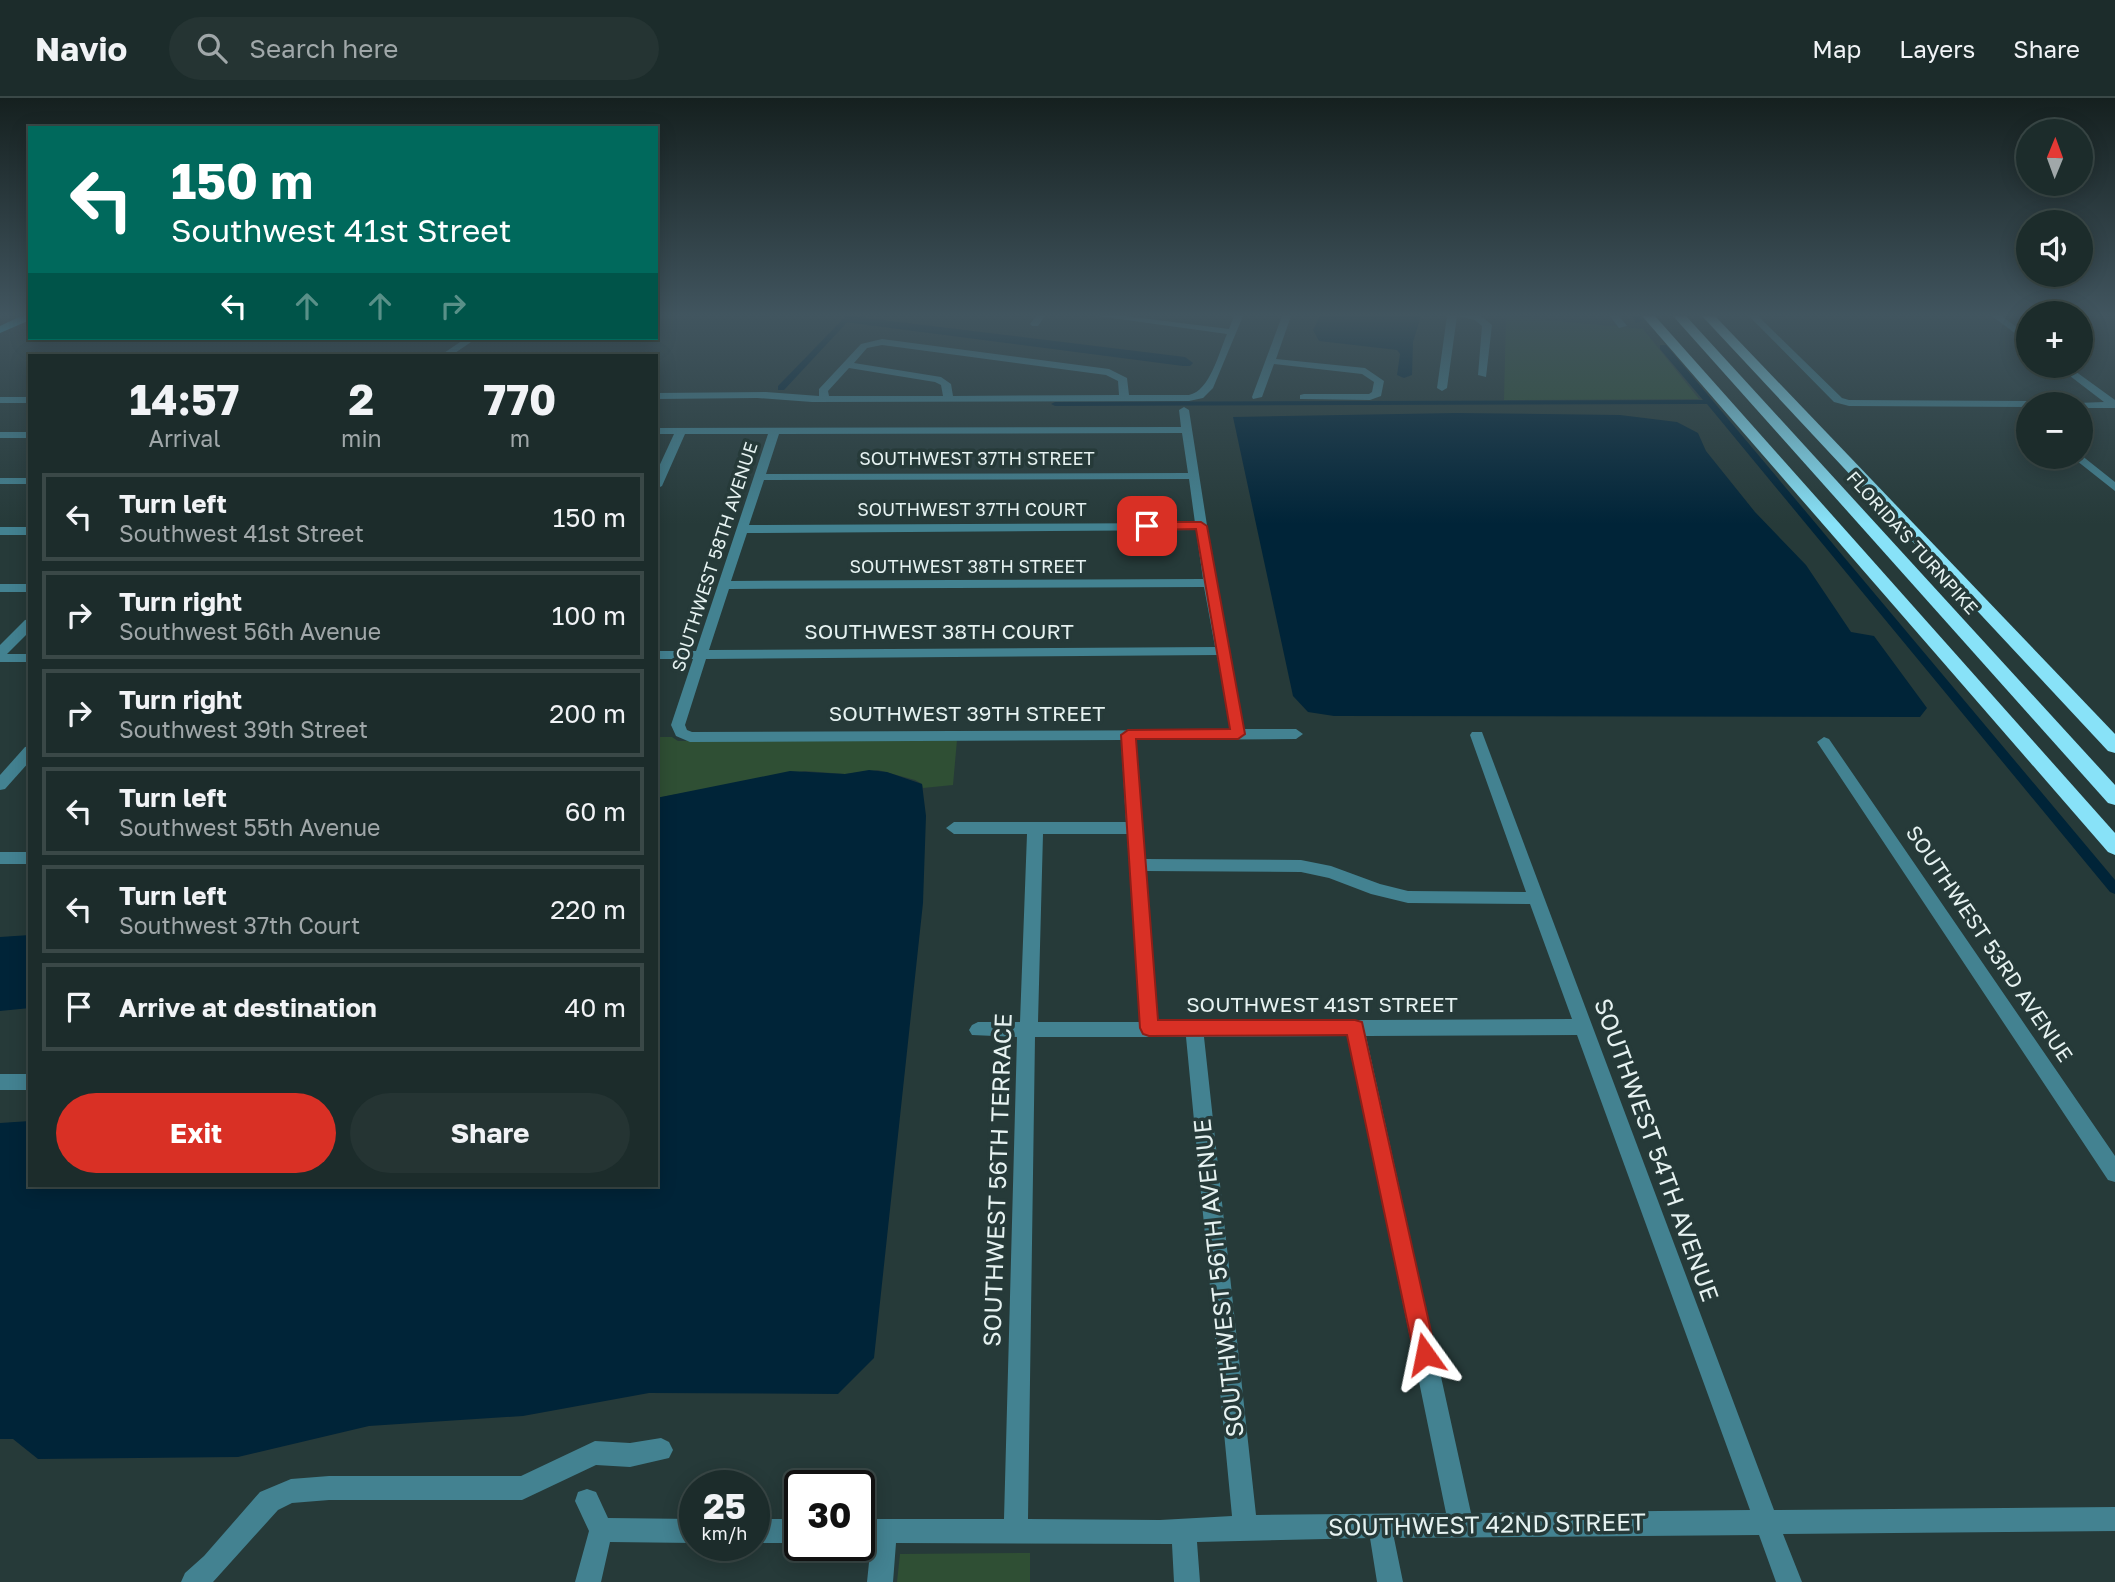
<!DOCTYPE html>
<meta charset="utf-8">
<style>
body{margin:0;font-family:"Golos Text",sans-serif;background:#253433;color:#f1f3f6;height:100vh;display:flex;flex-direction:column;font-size:26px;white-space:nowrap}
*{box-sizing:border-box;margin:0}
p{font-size:23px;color:#a0a7a9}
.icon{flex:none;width:38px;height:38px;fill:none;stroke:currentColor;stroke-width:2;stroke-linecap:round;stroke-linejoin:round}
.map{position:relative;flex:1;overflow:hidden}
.panel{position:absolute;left:28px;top:256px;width:630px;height:833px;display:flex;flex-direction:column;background:#1c2c2b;border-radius:0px;box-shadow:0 4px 18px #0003,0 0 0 2px #3a4847}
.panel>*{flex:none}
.hud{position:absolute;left:28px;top:28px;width:630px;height:214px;border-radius:0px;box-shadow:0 4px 18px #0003,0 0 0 2px #3a4847;background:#00695c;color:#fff;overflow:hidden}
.needle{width:46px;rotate:1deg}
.tools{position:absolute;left:2016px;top:21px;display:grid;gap:14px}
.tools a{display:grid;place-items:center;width:77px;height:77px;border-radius:50%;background:#1c2c2b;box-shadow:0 4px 18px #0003,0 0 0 2px #3a4847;font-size:35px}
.speed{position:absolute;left:679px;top:1372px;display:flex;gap:14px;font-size:35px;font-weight:700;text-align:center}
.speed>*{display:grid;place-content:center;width:91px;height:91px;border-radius:50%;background:#1c2c2b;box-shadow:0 4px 18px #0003,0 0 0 2px #3a4847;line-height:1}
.speed small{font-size:18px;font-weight:400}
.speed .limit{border:4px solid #111;border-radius:10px;background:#fff;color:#111}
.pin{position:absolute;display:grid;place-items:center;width:60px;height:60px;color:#fff;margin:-30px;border-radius:14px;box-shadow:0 4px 10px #0006}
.me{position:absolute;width:77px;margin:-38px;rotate:348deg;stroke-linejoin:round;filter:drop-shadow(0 0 5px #0008)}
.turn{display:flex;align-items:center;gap:24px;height:147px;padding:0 28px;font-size:32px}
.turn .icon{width:91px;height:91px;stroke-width:2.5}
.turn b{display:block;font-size:49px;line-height:60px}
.lanes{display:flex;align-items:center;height:66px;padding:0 28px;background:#0003;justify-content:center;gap:35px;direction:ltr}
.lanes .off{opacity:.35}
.eta{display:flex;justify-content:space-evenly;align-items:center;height:119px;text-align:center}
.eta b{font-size:42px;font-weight:700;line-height:49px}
.cta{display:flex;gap:14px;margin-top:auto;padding:14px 28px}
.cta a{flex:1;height:80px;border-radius:42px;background:#d93025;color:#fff;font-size:28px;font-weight:700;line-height:80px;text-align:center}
.cta a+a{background:#253433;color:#f1f3f6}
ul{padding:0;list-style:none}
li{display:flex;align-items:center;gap:21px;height:88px;margin:0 14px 10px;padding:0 14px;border:4px solid #3a4847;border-radius:0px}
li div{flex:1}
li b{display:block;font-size:26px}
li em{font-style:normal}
header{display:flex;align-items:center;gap:42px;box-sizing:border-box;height:98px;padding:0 35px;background:#1c2c2b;border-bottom:2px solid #3a4847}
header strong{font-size:33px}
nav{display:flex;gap:38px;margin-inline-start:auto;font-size:24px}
.search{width:490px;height:63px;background:#253433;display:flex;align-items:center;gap:18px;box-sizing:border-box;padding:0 24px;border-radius:38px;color:#a0a7a9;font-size:26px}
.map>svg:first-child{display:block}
</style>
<header>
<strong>Navio</strong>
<div class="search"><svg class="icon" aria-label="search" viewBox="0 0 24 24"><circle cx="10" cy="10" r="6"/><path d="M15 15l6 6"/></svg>Search here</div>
<nav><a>Map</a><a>Layers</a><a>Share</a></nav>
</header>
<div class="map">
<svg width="2115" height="1484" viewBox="0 0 2115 1484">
<rect width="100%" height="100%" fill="#263a39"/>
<g fill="#2f4f34">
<polygon points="1506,218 1643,231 1699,301 1504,302"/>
<polygon points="656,639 672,639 678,643 957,642 953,687 923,690 922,686 915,682 878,672 845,676 805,673 656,700"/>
<polygon points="1030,1455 1030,1484 897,1484 900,1456"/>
</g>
<g fill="#002438">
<polygon points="850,218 1185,259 1193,265 1190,268 1183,268 844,224"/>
<polygon points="1320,218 1421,218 1413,244 1412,277 1404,280 1397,277 1400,256 1397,252 1319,243 1313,232"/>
<polygon points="1456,315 1620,317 1677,324 1698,335 1706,353 1755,414 1806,467 1851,534 1874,538 1927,610 1920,619 1334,618 1308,614 1293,598 1233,319"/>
<polygon points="869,672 887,674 922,686 926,718 923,805 874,1260 838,1296 649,1295 523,1318 369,1328 238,1359 38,1361 13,1341 0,1341 0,1025 30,1023 30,1087 656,1087 656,700 790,673 845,676"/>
<polygon points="30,837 30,910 0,913 0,839"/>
</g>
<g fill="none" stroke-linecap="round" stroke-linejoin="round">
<g fill="#002438" fill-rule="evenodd">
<polygon points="846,218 853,218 784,292 778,292 778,288"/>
<polygon points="1632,218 1639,218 1643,223 1636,225"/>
<polygon points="1660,247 1666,247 2115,782 2115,796 2110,794 1707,306 1055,308 1051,306 1055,304 1703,302 1660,251"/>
</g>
<g fill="#438291" fill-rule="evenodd">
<polygon points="1036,218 1045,218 1038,228 1032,228 1030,226"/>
<path d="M1098,218h27l104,13 5,-13h9l-30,72 -10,10 -14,3 -377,1 -55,-4 -101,1v-6l110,-1 53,4v-7l42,-45 21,-5 227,30 18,9 2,17h60c21,-4 30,-43 38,-61zM882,247l224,30 12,6 1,14 -166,1 -2,-12 -10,-7 -87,-14 13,-15zM849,270l86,14 6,3 2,11h-114l-1,-5z"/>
<polygon points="1282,218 1291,218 1276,261 1365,270 1384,283 1381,298 1370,302 1300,301 1300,297 1304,296 1369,296 1372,294 1374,284 1362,276 1274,266 1262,299 1253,301 1252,299"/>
<polygon points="1447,218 1457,218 1447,290 1442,293 1437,290"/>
<polygon points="1457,218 1481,218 1492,227 1486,279 1478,277 1482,228 1475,222"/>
<polygon points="1610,218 1619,218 1627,228 1619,230"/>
<polygon points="1749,218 1758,218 1842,300 1849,302 2028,303 2033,306 2028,306 2028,309 1849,308 1834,304"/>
<polygon points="1992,218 2002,218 2028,238 2028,245"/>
<polygon points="466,240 477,240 452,257 441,257"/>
<polygon points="2057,268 2068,268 2115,302 2115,310 2081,310 2081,306 2077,305 2104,304"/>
<rect x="0" y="299" width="30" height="6"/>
<path d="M1184,309l5,3 27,173 28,146h52l7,5 -7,5 -160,1 9,119 156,1 30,6 49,18 28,7 118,1 -56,-157 2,-3h10l292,778 341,-3v24l-332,3 19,48h-26l-17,-47 -365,3 9,44h-26l-7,-44 -173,4 3,40h-26l-2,-38 -276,-1 -3,39h-26l4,-39h-12v-24h145l13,-482 -45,-2 -3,-5 3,-5 6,-3h42l7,-188h-73l-8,-6 8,-6h172l-5,-82 -431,2 -14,-6 -5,-11 22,-66h-37v-8h40l72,-217h-83l-23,52 -6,3v-16l18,-39h-18v-6l525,-1 -2,-17zM1182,335l6,40 -422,1 13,-40zM1189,381l6,44 -446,2 15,-45zM1196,432l7,49 -472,2 16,-48zM1204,489l11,60 -506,3 20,-61zM1217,557l13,75 -538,2 -5,-2 -2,-5 21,-66zM1043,736h84l13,188h-102zM1146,773l155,1 28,6 42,16 37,9 122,1 42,115 -414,2zM1577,937l173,475 -279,3 -105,-477zM1348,938l98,477 -190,2 -52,-478zM1035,939h151l46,479 -72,4 -132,-1z"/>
<rect x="0" y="334" width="30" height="6"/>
<polygon points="2081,357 2115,384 2115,393 2072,359 2081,359"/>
<rect x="0" y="380" width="30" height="6"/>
<rect x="0" y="429" width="30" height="8"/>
<rect x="0" y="486" width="30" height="8"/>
<polygon points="30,521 30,533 7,556 30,556 30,564 0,564 0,547 25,522"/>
<polygon points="1824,639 1829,641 2115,1058 2115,1084 2108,1082 1819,647 1817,644"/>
<polygon points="30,648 30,663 5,691 0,692 0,677 25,649"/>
<rect x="0" y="754" width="30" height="12"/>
<rect x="0" y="976" width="30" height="16"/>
<polygon points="661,1340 669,1344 673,1352 669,1360 630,1369 596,1367 522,1402 329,1402 292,1405 278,1412 213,1484 181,1484 185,1475 204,1458 260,1394 291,1381 329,1378 521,1378 595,1343 630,1345"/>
<polygon points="587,1391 596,1394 608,1420 695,1421 695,1445 610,1444 601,1484 575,1484 589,1433 575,1403 578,1394"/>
<rect x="754" y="1421" width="46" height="24"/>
</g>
<polygon fill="#30cdec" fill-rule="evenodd" points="21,218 30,218 30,222 0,235 0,228"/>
<g fill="#88e2f8" fill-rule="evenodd">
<polygon points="1642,218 1655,218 2115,735 2115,757 2108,754"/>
<polygon points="1673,218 1686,218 2115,687 2115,707 2108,705"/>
<polygon points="1702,218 1715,218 2115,636 2115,655 2108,653"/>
</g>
</g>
<linearGradient id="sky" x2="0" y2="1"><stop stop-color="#15201f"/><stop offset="0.51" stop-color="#41555f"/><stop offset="1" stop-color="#41555f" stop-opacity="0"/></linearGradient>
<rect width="2115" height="426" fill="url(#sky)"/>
<polygon fill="#d93025" stroke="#8d1f18" stroke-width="2" points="1201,424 1207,428 1245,636 1238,641 1136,641 1158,922 1355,922 1362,924 1436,1256 1433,1264 1425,1268 1417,1264 1414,1256 1347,937 1149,938 1143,936 1140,930 1121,637 1128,632 1230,631 1196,431 1147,432 1141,428 1147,424"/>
<g text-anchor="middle" stroke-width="7" stroke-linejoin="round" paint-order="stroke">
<g font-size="18" fill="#e6f2f1" stroke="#263a39">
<text x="977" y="367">SOUTHWEST 37TH STREET</text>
<text x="972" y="418">SOUTHWEST 37TH COURT</text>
<text transform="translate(1912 445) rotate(48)" y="6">FLORIDA'S TURNPIKE</text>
<text transform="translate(715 459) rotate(-72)" y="6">SOUTHWEST 58TH AVENUE</text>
<text x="968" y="475">SOUTHWEST 38TH STREET</text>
</g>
<g font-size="21" fill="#e6f2f1" stroke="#263a39">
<text x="939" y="541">SOUTHWEST 38TH COURT</text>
<text x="967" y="623">SOUTHWEST 39TH STREET</text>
<text transform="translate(1989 846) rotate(56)" y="7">SOUTHWEST 53RD AVENUE</text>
<text x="1322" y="914">SOUTHWEST 41ST STREET</text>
</g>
<g font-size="24" fill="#e6f2f1" stroke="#263a39">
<text transform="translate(1656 1052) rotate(70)" y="8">SOUTHWEST 54TH AVENUE</text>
<text transform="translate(998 1082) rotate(-88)" y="8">SOUTHWEST 56TH TERRACE</text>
<text transform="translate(1219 1180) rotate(-96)" y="8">SOUTHWEST 56TH AVENUE</text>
<text transform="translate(1487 1427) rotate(-1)" y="8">SOUTHWEST 42ND STREET</text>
</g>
</g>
</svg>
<div class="tools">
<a><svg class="needle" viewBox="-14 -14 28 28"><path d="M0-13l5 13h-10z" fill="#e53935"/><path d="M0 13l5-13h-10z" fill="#a0a7a9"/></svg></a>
<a><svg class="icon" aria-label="sound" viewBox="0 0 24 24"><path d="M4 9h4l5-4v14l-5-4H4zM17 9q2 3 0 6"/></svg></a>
<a>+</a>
<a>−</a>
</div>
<div class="speed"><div>25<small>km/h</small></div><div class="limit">30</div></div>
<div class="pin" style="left:1147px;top:428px;background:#d93025"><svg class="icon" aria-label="arrive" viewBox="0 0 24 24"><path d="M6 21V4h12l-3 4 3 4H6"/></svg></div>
<svg class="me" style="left:1425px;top:1256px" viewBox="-20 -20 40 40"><path d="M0-17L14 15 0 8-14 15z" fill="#d93025" stroke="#fff" stroke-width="4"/></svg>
<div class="hud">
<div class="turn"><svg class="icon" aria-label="left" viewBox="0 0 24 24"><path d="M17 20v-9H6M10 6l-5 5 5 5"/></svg><div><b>150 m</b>Southwest 41st Street</div></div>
<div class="lanes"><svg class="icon" aria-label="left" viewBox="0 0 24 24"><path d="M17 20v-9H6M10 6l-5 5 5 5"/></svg><svg class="icon off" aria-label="ahead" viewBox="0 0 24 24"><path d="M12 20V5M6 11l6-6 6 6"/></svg><svg class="icon off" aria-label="ahead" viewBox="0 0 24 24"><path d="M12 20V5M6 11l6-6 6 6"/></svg><svg class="icon off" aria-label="right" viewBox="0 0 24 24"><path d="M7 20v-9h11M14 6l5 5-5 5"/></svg></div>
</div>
<section class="panel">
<div class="eta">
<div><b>14:57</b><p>Arrival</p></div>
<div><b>2</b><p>min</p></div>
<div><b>770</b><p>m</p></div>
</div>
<ul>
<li><svg class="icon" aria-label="left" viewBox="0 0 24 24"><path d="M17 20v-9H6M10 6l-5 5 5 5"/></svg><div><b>Turn left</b><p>Southwest 41st Street</p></div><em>150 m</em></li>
<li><svg class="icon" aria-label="right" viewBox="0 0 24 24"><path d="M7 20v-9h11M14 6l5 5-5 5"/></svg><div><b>Turn right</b><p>Southwest 56th Avenue</p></div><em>100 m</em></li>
<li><svg class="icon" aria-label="right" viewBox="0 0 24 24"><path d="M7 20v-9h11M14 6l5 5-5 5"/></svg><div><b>Turn right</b><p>Southwest 39th Street</p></div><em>200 m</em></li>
<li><svg class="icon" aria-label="left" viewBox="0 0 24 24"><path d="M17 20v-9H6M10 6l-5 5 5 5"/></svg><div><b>Turn left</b><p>Southwest 55th Avenue</p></div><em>60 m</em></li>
<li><svg class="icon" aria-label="left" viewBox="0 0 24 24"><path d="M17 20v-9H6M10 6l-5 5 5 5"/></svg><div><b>Turn left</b><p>Southwest 37th Court</p></div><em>220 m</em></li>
<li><svg class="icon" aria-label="arrive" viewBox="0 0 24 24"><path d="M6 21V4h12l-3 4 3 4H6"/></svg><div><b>Arrive at destination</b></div><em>40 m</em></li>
</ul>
<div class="cta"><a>Exit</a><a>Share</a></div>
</section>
</div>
